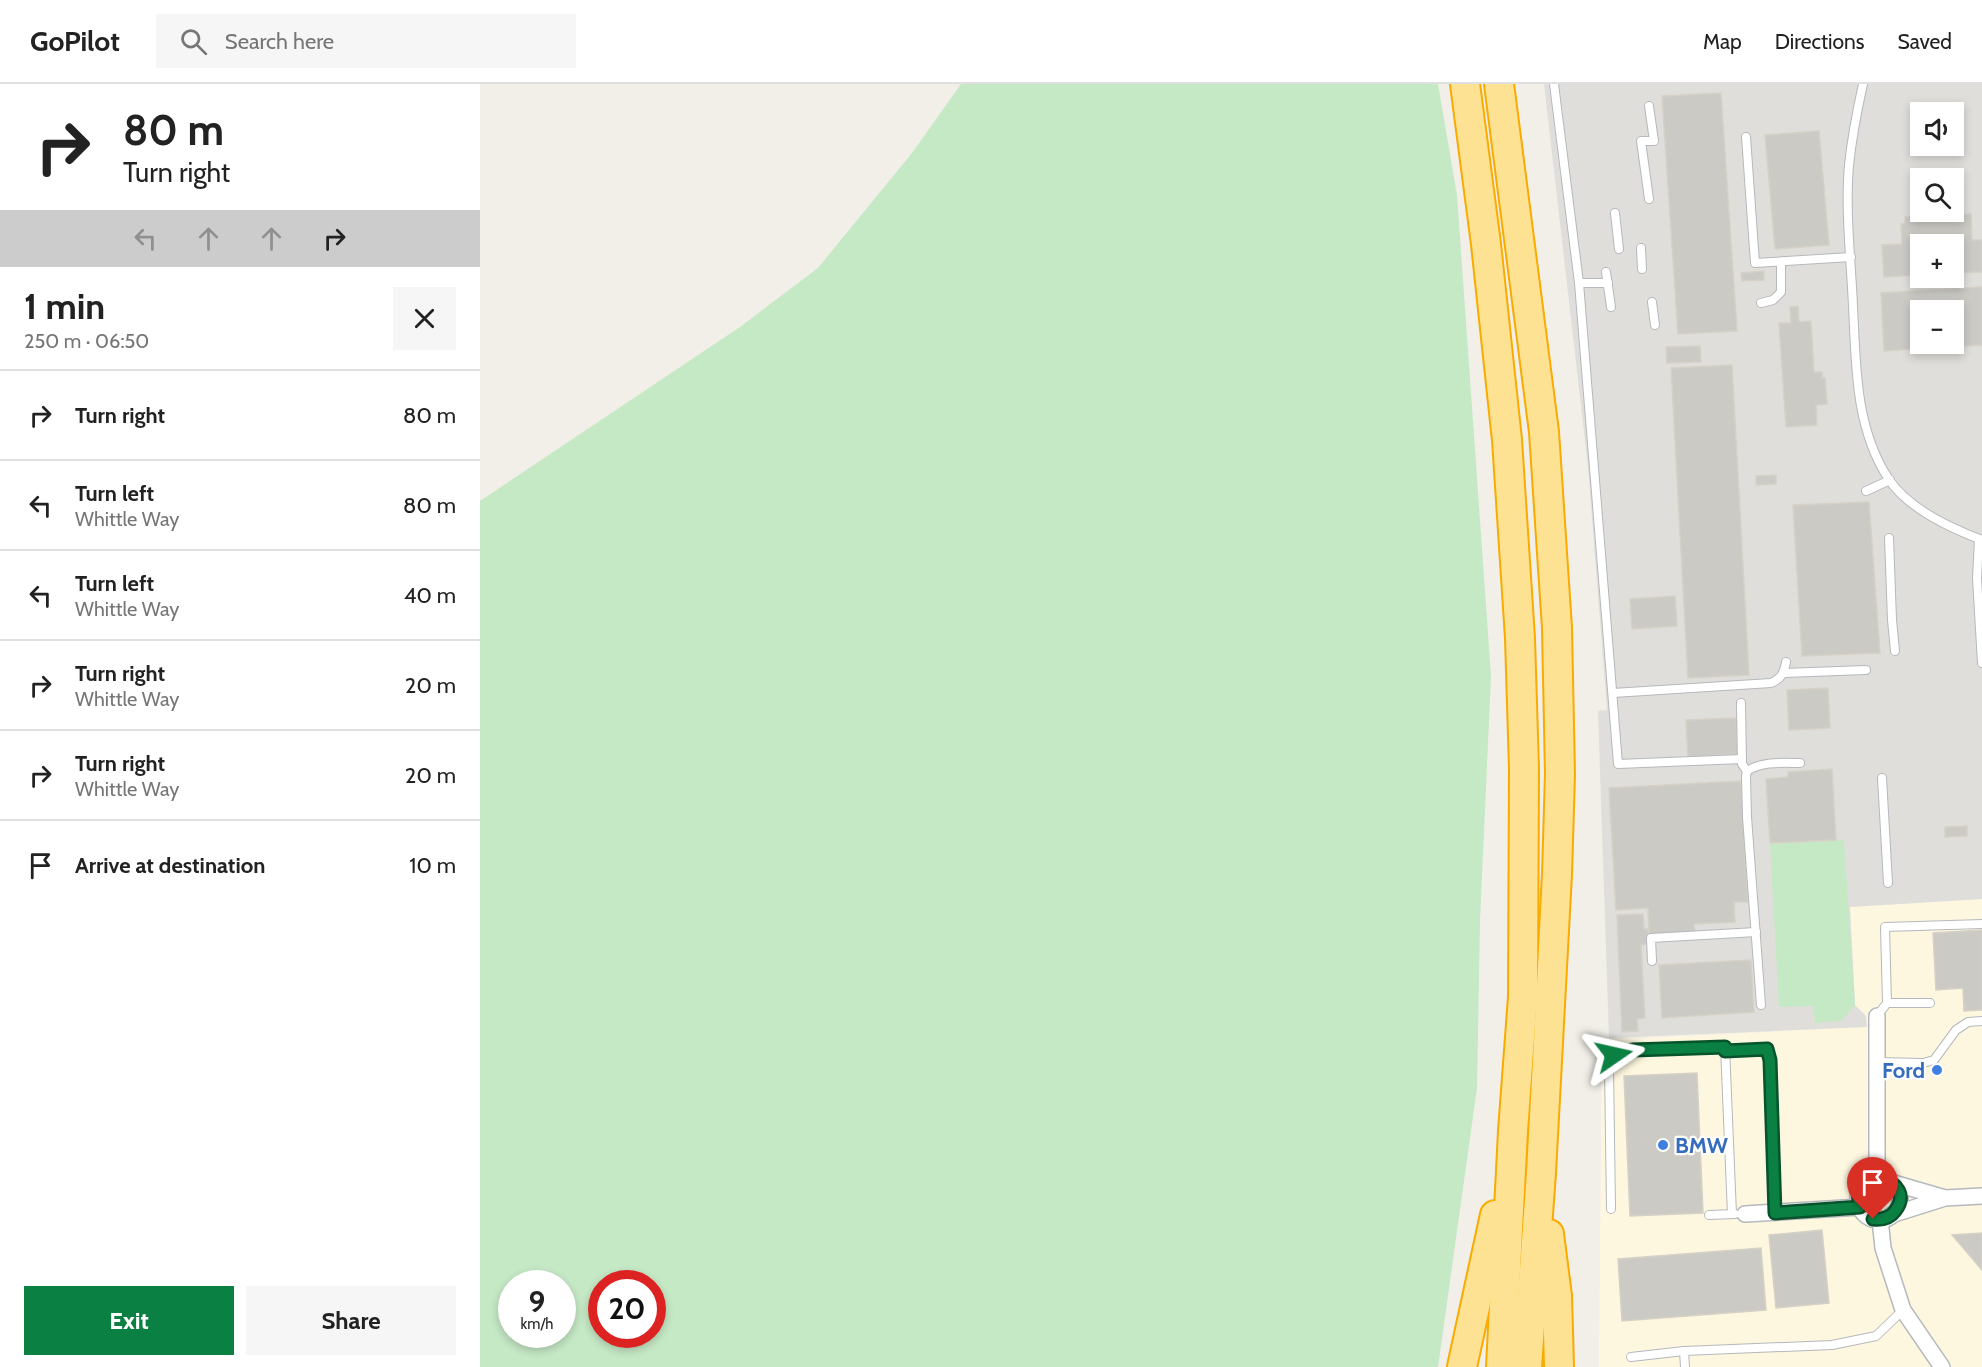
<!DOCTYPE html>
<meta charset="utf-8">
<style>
body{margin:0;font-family:Cabin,sans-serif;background:#f6f6f6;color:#222;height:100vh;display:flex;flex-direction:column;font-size:22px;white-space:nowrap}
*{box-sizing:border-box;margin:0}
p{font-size:20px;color:#767676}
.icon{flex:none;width:33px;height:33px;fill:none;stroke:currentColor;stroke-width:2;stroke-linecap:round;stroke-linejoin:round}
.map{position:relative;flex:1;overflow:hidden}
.sheet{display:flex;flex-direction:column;background:#fff;width:480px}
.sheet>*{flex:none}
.banner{background:#fff;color:#222;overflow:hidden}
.controls{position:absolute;left:1430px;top:18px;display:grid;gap:12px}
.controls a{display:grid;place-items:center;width:54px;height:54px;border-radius:0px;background:#fff;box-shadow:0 3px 9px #0003;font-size:30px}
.speed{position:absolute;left:18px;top:1186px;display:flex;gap:12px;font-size:30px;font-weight:700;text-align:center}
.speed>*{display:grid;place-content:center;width:78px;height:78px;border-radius:50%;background:#fff;box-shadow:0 3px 9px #0003;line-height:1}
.speed small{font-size:15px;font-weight:400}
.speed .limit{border:9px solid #d22;background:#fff;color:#111}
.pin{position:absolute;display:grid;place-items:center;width:51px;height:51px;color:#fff;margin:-62px -26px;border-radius:50% 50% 50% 0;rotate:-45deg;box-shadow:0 0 6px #0007}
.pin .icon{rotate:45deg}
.me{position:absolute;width:66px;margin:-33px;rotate:79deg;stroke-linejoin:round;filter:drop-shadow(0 0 4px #0008)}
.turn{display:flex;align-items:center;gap:21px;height:126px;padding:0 24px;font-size:27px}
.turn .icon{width:78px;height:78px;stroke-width:2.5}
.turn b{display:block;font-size:42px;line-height:51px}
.lanes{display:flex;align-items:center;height:57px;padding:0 24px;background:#0003;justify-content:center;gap:30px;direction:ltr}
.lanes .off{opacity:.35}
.round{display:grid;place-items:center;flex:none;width:63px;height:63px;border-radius:0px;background:#f6f6f6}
.summary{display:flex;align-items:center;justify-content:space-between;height:102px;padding:0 24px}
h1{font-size:36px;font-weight:700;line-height:45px}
.action{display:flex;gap:12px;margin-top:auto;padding:12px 24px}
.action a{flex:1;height:69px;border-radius:0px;background:#0b8043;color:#fff;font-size:24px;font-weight:700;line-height:69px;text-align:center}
.action a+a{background:#f6f6f6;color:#222}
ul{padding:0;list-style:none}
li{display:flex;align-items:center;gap:18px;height:90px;padding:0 24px;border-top:2px solid #e0e0e0}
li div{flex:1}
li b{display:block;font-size:22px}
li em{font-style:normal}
header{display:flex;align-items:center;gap:36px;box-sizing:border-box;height:84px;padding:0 30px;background:#fff;border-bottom:2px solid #e0e0e0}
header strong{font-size:28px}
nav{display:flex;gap:33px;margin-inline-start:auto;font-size:21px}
.search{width:420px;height:54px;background:#f6f6f6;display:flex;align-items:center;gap:15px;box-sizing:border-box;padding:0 21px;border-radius:0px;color:#767676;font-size:22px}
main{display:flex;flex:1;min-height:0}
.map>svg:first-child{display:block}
</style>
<header>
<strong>GoPilot</strong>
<div class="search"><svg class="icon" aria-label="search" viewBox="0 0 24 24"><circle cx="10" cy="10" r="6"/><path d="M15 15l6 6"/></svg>Search here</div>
<nav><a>Map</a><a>Directions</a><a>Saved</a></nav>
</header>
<main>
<section class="sheet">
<div class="banner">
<div class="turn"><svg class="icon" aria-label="right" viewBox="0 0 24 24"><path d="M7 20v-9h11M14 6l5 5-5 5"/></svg><div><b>80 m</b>Turn right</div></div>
<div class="lanes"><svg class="icon off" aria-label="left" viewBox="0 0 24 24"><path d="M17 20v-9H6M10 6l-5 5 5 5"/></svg><svg class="icon off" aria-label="ahead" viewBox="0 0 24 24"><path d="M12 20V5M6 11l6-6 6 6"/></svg><svg class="icon off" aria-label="ahead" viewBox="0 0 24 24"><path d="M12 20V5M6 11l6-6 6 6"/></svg><svg class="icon" aria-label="right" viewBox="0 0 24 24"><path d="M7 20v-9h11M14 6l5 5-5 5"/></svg></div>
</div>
<div class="summary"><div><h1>1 min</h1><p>250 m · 06:50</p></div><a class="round"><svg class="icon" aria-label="close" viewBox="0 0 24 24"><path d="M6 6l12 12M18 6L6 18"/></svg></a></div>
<ul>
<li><svg class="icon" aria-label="right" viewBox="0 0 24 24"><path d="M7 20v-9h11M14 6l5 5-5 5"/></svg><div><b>Turn right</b></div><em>80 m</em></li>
<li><svg class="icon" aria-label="left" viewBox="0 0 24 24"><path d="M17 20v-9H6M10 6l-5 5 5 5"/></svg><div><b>Turn left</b><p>Whittle Way</p></div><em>80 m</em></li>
<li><svg class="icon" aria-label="left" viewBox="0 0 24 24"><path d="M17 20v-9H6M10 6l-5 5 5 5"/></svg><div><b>Turn left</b><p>Whittle Way</p></div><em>40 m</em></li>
<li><svg class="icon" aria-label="right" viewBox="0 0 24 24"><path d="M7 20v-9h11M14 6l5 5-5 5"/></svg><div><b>Turn right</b><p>Whittle Way</p></div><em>20 m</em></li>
<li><svg class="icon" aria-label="right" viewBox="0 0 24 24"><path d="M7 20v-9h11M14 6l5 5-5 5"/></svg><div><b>Turn right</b><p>Whittle Way</p></div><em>20 m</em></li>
<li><svg class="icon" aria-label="arrive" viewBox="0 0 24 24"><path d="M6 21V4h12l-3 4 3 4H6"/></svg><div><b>Arrive at destination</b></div><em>10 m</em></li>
</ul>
<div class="action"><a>Exit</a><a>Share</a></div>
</section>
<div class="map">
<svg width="1502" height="1283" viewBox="0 0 1502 1283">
<rect width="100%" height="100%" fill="#f1efe8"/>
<polygon fill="#fef7e0" points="1502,815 1502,1283 1119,1283 1122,956 1386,943 1386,932 1375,921 1370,823"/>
<path fill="#e0deda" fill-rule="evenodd" d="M1064,0h438v815l-132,8 5,98 11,11 1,11 -258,11 -11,-327 9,-1 -19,-243zM1440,28h33v34h-33zM1440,94h33v34h-33zM1440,160h33v34h-33zM1440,226h33v34h-33z"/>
<g fill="#c5e8c5" fill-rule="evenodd">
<path d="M481,0h477l19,111 34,481 -11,244 -3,168 -39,279h-958v-866l260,-174 78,-59 94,-115zM32,1200h50v51h-50zM122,1200h50v51h-50z"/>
<polygon points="1364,756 1375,921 1361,937 1335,939 1333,922 1299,923 1290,760"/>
</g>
<g fill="#cccac5" stroke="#d6d1c6" stroke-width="1.5" fill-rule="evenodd">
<polygon points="1241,9 1257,247 1198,250 1182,12"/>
<polygon points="1339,47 1349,161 1295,165 1285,51"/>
<polygon points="1491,130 1492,156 1502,156 1502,188 1473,189 1473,160 1440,160 1440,191 1404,193 1402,161 1422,160 1421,140 1425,140 1425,133"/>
<polygon points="1284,187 1284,196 1262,197 1261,189"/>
<path d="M1502,203v58l-98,6 -3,-58zM1440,226h33v34h-33z"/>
<polygon points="1318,222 1319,238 1331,237 1334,288 1342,288 1342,294 1345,294 1347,320 1336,321 1337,341 1306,343 1299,239 1311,239 1310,223"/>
<polygon points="1220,262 1221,278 1187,279 1186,263"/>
<polygon points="1252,281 1269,591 1208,594 1191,284"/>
<polygon points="1296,391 1296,400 1276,401 1276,392"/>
<polygon points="1389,418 1400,569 1322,572 1313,421"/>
<polygon points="1195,512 1197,542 1152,545 1150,515"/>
<polygon points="1348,604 1350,644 1309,646 1307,606"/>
<polygon points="1256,634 1258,670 1208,673 1206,636"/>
<polygon points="1352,685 1356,756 1290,759 1286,695 1308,693 1308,688"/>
<polygon points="1261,697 1268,818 1254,818 1255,838 1214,840 1215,848 1169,850 1168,824 1136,826 1129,704"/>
<polygon points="1487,742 1487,752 1465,753 1465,743"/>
<polygon points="1163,830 1164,845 1168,845 1169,860 1161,861 1165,934 1157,935 1158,947 1142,948 1137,831"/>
<polygon points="1502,846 1502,926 1484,927 1483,904 1456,906 1453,849"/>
<polygon points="1271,876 1274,928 1182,934 1179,881"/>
<polygon points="1217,989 1223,1129 1150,1132 1144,992"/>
<polygon points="1342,1146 1349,1219 1296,1224 1289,1151"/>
<polygon points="1502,1149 1502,1186 1472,1151"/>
<polygon points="1281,1164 1286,1226 1142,1237 1138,1175"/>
</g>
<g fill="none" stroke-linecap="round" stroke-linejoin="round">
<defs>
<g id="lane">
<polyline points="1074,0 1099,199 1138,680 1262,675"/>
<path d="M1383,0c-6,27 -11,53 -14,81 -4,46 2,95 4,141 3,59 2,121 35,172 19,30 62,50 94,62"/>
<polyline points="1169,22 1174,57 1161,57 1169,115"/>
<polyline points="1266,53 1275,179 1371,173"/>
<polyline points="1135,129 1139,165"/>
<polyline points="1161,164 1162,185"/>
<polyline points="1126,188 1131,223"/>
<polyline points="1099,199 1128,199"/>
<polyline points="1172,218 1175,241"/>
<polyline points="1281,219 1293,216 1301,208 1301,178"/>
<polyline points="1386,407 1410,396"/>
<polyline points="1409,454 1412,536 1415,567"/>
<polyline points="1499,455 1497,494 1502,579"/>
<polyline points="1304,589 1386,586"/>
<path d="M1133,609l158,-10c11,-5 13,-10 15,-21"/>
<polyline points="1261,619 1262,680 1267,687 1266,692 1267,733 1281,921"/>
<path d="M1267,687c15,-10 36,-8 53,-8"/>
<polyline points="1402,694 1408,799"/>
<polyline points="1172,877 1171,854 1276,848"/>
<polyline points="1407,919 1405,843 1502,840"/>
<polyline points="1397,932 1407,919 1450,919"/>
<polyline points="1245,967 1287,965 1290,976 1295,1129"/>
<polyline points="1398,978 1443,979 1454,976 1476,946 1488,938 1502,937"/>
<polyline points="1131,1125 1129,983 1134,971 1153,966 1245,963 1252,1130"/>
<polyline points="1229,1131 1255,1130"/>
<polyline points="1151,1273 1204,1267"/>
<polyline points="1205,1283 1204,1267 1352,1261 1396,1252 1423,1226"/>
</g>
<g id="street">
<polyline points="1397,1094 1397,932"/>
<circle cx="1399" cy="1115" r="21"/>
<polyline points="1410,1098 1465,1114"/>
<polyline points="1265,1130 1380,1123"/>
<polyline points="1411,1131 1465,1114 1502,1112"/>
<polyline points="1400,1135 1403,1164 1423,1226 1462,1283"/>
</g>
<g id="highway">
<polyline points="985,0 1006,160 1027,356 1040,554 1044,685 1043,913 1033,1047 1021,1283"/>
<polyline points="1019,0 1064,348 1077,544 1080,690 1077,790 1061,1089 1047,1283"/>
<polyline points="1069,1150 1077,1212 1079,1283"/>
<polyline points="982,1283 1015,1131"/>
</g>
</defs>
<use href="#lane" stroke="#b5b8bc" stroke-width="10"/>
<use href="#street" stroke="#b5b8bc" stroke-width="18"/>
<use href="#highway" stroke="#f9ab00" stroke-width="32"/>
<use href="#lane" stroke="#fff" stroke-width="8"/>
<use href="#street" stroke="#fff" stroke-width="15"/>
<use href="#highway" stroke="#fde293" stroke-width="28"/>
</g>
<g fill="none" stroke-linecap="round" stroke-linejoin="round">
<defs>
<path id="route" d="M1134,971l19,-5 92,-3v4l42,-2 3,11 5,153 85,-6c-12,-47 60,-28 35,4 -5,7 -13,9 -22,8"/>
</defs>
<use href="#route" stroke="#07532c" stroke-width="15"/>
<use href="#route" stroke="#0b8043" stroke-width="10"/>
</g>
<g fill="#3f7fe0" stroke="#fff" stroke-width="2">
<circle cx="1457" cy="986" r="6"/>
<circle cx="1183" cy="1061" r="6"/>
</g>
<g text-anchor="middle" stroke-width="4.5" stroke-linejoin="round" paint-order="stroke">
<g font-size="22" font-weight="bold" fill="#366cbe" stroke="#fff" text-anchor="end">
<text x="1445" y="994">Ford</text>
<text x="1195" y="1069" text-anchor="start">BMW</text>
</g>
</g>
</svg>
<div class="controls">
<a><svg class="icon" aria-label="sound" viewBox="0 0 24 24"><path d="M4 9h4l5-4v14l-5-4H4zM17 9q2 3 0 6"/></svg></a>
<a><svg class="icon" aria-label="search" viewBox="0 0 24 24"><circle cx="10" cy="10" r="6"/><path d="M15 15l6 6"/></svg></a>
<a>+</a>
<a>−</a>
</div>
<div class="speed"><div>9<small>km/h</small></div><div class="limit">20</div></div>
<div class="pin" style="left:1393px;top:1135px;background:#d93025"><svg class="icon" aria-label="arrive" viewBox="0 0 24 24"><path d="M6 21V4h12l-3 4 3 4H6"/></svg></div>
<svg class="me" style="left:1134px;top:971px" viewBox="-20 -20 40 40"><path d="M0-17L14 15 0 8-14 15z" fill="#0b8043" stroke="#fff" stroke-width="4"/></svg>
</div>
</main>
